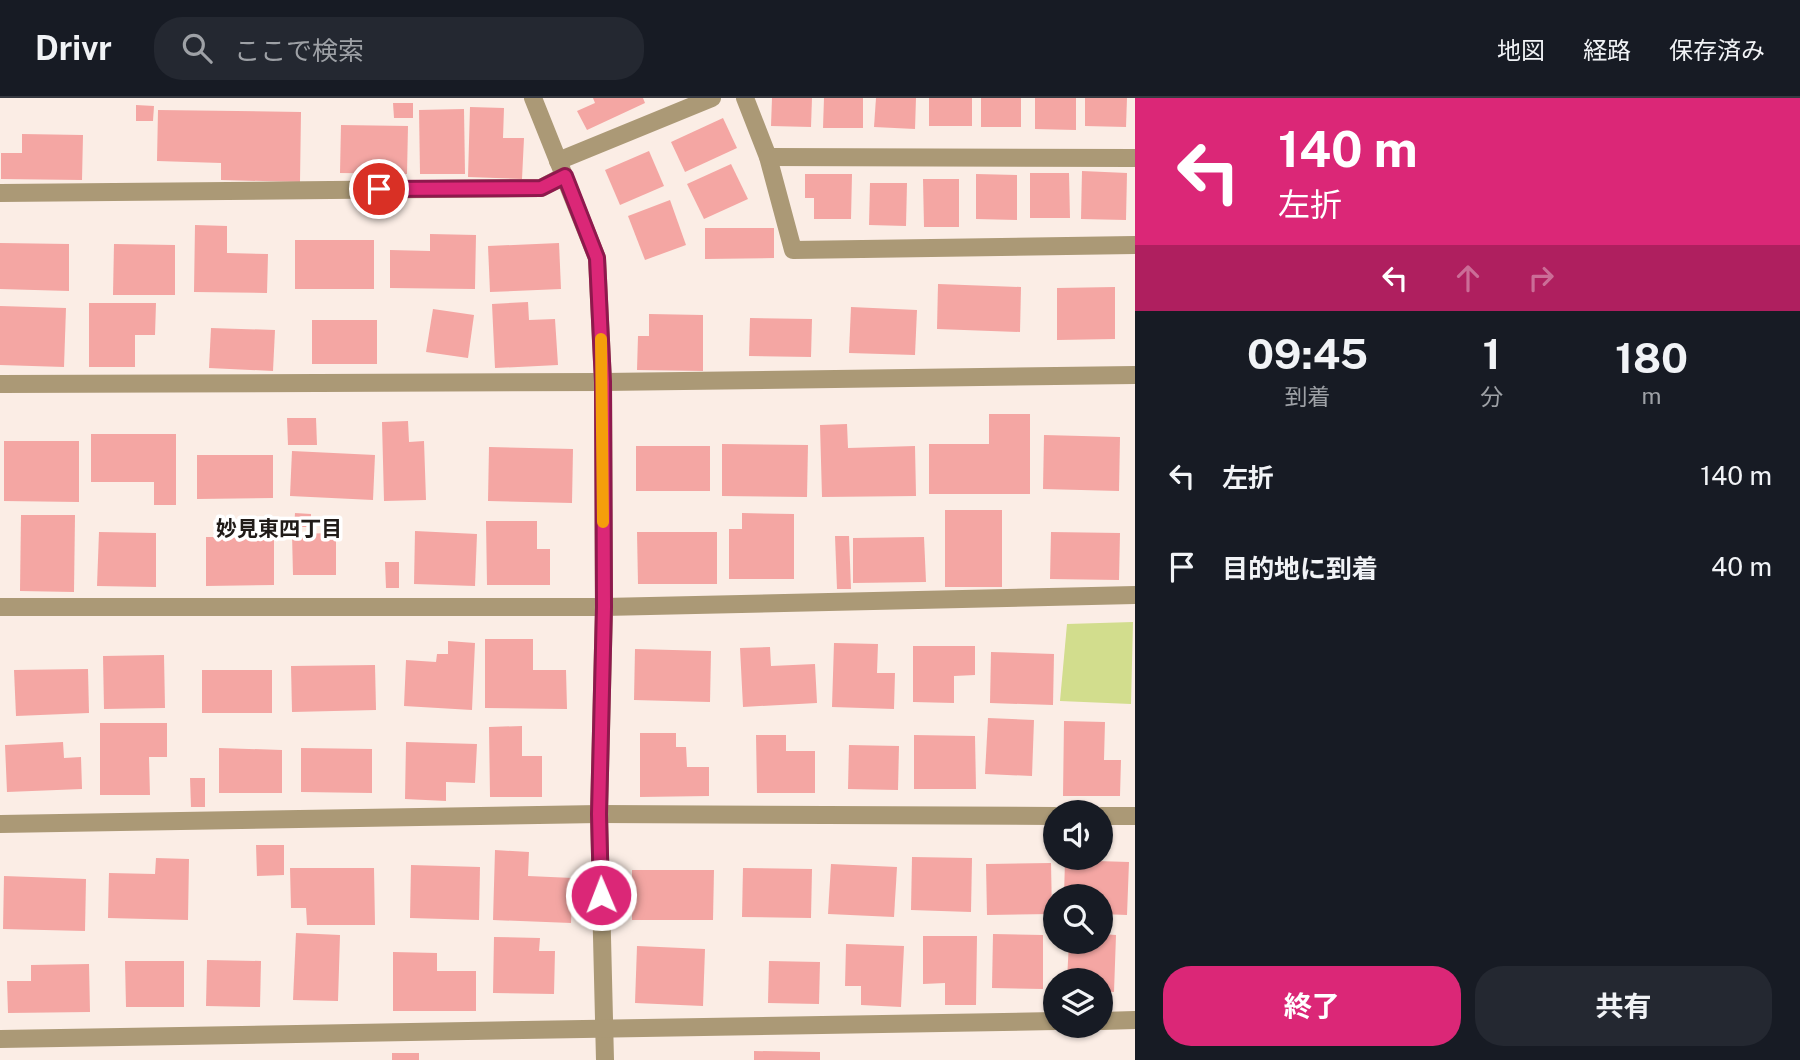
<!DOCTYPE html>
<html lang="ja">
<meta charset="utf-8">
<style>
body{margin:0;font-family:"Public Sans","Noto Sans JP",sans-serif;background:#242831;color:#f1f3f6;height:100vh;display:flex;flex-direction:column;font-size:26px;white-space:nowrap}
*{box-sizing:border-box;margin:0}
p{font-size:23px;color:#9ea1a6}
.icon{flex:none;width:38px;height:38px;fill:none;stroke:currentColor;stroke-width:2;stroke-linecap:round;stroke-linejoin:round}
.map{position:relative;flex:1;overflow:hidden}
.panel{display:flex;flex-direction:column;background:#171b24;width:665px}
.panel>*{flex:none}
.banner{background:#db2777;color:#fff;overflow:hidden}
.controls{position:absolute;left:1043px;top:702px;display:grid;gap:14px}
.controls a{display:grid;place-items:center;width:70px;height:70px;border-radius:50%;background:#171b24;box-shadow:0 2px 5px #0004;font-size:35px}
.pin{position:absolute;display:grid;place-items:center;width:60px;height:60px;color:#fff;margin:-30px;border:4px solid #fff;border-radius:50%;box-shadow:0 2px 7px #0007}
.me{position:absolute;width:77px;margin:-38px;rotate:359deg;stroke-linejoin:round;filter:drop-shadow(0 0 5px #0008)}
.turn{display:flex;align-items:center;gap:24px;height:147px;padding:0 28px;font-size:32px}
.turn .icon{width:91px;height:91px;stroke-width:2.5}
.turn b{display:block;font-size:49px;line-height:60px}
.lanes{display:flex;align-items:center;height:66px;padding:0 28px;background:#0003;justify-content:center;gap:35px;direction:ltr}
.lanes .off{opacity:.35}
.eta{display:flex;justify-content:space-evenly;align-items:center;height:119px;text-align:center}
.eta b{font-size:42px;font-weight:700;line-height:49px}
.cta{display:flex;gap:14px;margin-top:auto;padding:14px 28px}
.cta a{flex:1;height:80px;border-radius:28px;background:#db2777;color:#fff;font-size:28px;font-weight:700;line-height:80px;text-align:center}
.cta a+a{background:#242831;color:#f1f3f6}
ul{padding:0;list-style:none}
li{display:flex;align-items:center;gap:21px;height:91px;padding:0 28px}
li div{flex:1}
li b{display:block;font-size:26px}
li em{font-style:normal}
header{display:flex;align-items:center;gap:42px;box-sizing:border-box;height:98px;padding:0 35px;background:#171b24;border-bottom:2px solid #363941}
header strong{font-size:33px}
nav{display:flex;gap:38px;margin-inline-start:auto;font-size:24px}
.search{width:490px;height:63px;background:#242831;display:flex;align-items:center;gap:18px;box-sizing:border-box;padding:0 24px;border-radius:28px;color:#9ea1a6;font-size:26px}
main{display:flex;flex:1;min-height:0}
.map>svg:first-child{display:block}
</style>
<header>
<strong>Drivr</strong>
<div class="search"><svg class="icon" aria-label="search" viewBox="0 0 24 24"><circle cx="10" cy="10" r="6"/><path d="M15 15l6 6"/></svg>ここで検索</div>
<nav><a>地図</a><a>経路</a><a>保存済み</a></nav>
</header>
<main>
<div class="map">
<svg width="1135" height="962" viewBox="0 0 1135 962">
<rect width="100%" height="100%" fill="#fbede5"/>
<polygon fill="#d2dd8d" points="1133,524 1131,606 1060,603 1067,526"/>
<g fill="#f4a6a3">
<polygon points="593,0 643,0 645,5 587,32 577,13 595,5"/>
<polygon points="772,0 812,0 811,29 771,28"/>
<polygon points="824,0 863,0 863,30 823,30"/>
<polygon points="876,0 916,0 915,31 874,29"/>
<rect x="929" y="0" width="43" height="28"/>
<rect x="981" y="0" width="40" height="29"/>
<polygon points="1035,0 1076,0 1076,32 1035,31"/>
<polygon points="1085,0 1127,0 1126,29 1085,28"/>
<polygon points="393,5 413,5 413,20 394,20"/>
<polygon points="136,7 154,8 153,23 136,23"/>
<polygon points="470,9 504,10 503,40 524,40 522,81 468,79"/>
<polygon points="464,11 465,76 420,76 419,12"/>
<polygon points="158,12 301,14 300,84 221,82 221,65 157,63"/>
<polygon points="723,20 737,50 685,74 671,44"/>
<polygon points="341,27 408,28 407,76 340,75"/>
<polygon points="22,36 83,37 82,82 1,81 1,55 22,55"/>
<polygon points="649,53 664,88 620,107 605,72"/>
<polygon points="731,66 748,101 704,121 687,86"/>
<polygon points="1082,73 1127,75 1126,122 1081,121"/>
<polygon points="1030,75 1069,75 1070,120 1030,120"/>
<polygon points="805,76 852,76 851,121 814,121 814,100 805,100"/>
<polygon points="976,76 1017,77 1017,122 976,121"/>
<polygon points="923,81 959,81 959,129 924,129"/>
<polygon points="870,85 907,85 906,128 869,127"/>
<polygon points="670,102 686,147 645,162 628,118"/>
<polygon points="195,127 227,128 227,155 268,156 267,195 194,194"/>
<polygon points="705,130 774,130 774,160 705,161"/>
<polygon points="430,136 476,137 475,191 390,190 390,152 430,153"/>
<rect x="295" y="142" width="79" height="49"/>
<polygon points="0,145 69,146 69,193 0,191"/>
<polygon points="559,145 561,191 490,194 488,148"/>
<polygon points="114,146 175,147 175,197 113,197"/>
<polygon points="938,186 1021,189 1020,234 937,231"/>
<polygon points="1115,189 1115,241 1057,242 1057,190"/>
<polygon points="528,204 529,222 555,221 558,267 495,270 492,206"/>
<polygon points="89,205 156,205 155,237 135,237 135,269 89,269"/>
<polygon points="0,208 66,210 64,269 0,267"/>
<polygon points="851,209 917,212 915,257 849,255"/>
<polygon points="433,211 474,217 468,260 426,254"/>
<polygon points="649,216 703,217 703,273 637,272 638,238 649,238"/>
<polygon points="750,220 812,221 811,259 749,258"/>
<rect x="312" y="222" width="65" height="44"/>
<polygon points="211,230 275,232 273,273 209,270"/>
<polygon points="989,316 1030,316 1030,396 929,396 929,346 989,346"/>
<polygon points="287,320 316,320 317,347 288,347"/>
<polygon points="408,323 409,344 424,343 426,402 384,403 382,324"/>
<polygon points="847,326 848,350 915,348 916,398 822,399 820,327"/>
<polygon points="91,336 176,336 176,407 154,407 154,384 91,384"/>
<polygon points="1044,337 1120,339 1119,393 1043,391"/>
<polygon points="4,343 79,343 79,404 4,403"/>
<polygon points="722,346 808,347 807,399 722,398"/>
<rect x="636" y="348" width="74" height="45"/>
<polygon points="489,349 573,351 572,405 488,403"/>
<polygon points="292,353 375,357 373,402 290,398"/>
<polygon points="197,357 273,357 273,400 197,401"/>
<rect x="945" y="412" width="57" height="77"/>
<polygon points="295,415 311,416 311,429 294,429"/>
<polygon points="742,415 794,416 794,481 729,481 729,431 742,431"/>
<polygon points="21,417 75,417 74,494 20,493"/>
<polygon points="486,423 537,423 537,451 550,451 550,487 487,487"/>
<polygon points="415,433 477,436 475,488 414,486"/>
<polygon points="99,434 156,435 156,489 97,488"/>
<polygon points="637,434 717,434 717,486 638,486"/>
<polygon points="1051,434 1120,435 1119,482 1050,481"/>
<polygon points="336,435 336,477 293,477 292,436"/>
<polygon points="835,438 849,438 851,491 837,491"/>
<polygon points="206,439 274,439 274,487 206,488"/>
<polygon points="924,439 926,484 853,485 853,440"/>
<polygon points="385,464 399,464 399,490 386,490"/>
<polygon points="485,541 533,541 533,572 566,572 567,611 485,610"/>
<polygon points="448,543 475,545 472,612 404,608 406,562 436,564 437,556 448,556"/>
<polygon points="834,545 878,546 877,575 895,575 894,611 832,609"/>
<polygon points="913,548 975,548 975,577 954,578 954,605 913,604"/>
<polygon points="770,549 771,568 815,566 817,605 743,609 740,550"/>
<polygon points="635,551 711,553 710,604 634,602"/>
<polygon points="991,554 1054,556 1053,607 990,605"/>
<polygon points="164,557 165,610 104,611 103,558"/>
<polygon points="375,567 376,612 292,614 291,568"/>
<polygon points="88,571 89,615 16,618 14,572"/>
<rect x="202" y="572" width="70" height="43"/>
<polygon points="988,620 1034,622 1032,678 985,676"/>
<polygon points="1064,623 1105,624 1104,662 1121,662 1120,698 1063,698"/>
<polygon points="100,625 167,625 167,659 149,659 150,697 100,697"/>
<polygon points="522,628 522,658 542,658 542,699 490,699 489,629"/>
<polygon points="640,635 676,635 676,649 686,649 687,669 709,669 709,698 640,699"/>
<polygon points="756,637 786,637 786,653 815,653 815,695 757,695"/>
<polygon points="914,637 975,638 976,691 914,691"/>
<polygon points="63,644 64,660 81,659 82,691 7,694 5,647"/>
<polygon points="406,644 477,646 475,685 446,684 446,703 405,701"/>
<polygon points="849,647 899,648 898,692 848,691"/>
<polygon points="219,650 282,652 282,695 219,695"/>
<polygon points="301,650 372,651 372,695 301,694"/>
<polygon points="190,680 205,680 205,709 191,709"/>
<polygon points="256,747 284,747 284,777 257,778"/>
<polygon points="495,752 529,754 528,778 573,780 571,825 493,822"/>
<polygon points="912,759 972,760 971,814 911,812"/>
<polygon points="156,760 189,761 188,822 108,820 109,775 155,776"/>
<polygon points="1065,762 1129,764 1127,817 1101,816 1101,798 1064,798"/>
<polygon points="1051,765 1052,816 987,817 986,766"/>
<polygon points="831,766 897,769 894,819 828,816"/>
<polygon points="411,767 480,769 479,822 410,820"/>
<polygon points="290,770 374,770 375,827 307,827 306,810 291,810"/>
<polygon points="743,770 812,771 811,820 742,819"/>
<polygon points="632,772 714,772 713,822 632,822"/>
<polygon points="4,778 86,781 85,833 3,831"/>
<polygon points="296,835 340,837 338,903 293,902"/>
<polygon points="993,836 1043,837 1043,891 992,890"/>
<polygon points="1101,836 1116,837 1114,894 1101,893 1101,882 1067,882 1069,844 1101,844"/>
<polygon points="923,838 977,838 976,907 945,907 945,885 923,886"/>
<polygon points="494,839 540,840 539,853 555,853 554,896 493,895"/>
<polygon points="846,846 904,848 901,909 861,907 861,888 845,888"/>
<polygon points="637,848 705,851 703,908 635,905"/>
<polygon points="393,854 437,855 437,873 476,873 476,913 393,913"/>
<polygon points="207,862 261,863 260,909 206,908"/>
<polygon points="125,863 184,863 184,909 126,909"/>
<polygon points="769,863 820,864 819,906 768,905"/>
<polygon points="89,866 90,914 8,915 7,883 31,883 31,867"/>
<polygon points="754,953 820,954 820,962 754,962"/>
<rect x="392" y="955" width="27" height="7"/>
</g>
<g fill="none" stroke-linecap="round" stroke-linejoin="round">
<polyline stroke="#ab9976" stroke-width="18" points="558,63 712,0"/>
<g stroke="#ab9976" stroke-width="18">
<polyline points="533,0 597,160 603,284 604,509 599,716 605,962"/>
<polyline points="745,0 768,59 793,152 1135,147"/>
<polyline points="768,59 1135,60"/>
<polyline points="0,95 541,90 564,78"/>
<polyline points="0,286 603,284 1135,277"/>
<polyline points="0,509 604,509 1135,497"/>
<polyline points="1101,718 1135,718"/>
<polyline points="0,726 599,716 1055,718"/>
<polyline points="1101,923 1135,922"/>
<polyline points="0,941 1055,923"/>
</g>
</g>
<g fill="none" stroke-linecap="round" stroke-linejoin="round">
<defs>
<polyline id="route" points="379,91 541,90 565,78 597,160 603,284 604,509 599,716 601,797"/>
</defs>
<use href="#route" stroke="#8e194d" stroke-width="18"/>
<use href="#route" stroke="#db2777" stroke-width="12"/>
<polyline stroke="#f59e0b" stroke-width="12" points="601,241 603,424"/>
</g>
<g text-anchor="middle" stroke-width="7" stroke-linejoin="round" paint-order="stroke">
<g font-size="21" font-weight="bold" fill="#201b18" stroke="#fff">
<text x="279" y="438">妙見東四丁目</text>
</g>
</g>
</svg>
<div class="controls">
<a><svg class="icon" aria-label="sound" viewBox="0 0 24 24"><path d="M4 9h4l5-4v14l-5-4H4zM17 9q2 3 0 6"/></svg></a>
<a><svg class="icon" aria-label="search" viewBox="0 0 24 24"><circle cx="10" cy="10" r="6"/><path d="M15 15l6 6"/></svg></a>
<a><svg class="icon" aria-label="layers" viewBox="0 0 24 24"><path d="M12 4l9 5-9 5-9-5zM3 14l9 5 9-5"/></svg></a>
</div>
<div class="pin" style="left:379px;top:91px;background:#d93025"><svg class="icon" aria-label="arrive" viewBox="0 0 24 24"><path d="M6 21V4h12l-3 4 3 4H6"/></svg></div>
<svg class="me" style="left:601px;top:797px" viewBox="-20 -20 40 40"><circle r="17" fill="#db2777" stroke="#fff" stroke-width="3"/><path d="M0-11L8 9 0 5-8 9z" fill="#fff"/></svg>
</div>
<section class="panel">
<div class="banner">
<div class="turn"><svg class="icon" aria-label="left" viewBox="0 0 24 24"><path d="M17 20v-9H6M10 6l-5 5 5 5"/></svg><div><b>140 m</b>左折</div></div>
<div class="lanes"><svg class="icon" aria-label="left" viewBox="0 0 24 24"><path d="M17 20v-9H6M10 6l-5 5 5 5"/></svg><svg class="icon off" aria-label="ahead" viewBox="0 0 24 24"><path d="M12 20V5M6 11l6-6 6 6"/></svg><svg class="icon off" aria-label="right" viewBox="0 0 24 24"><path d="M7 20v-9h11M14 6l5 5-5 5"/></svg></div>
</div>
<div class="eta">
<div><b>09:45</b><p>到着</p></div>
<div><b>1</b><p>分</p></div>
<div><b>180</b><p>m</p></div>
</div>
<ul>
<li><svg class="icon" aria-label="left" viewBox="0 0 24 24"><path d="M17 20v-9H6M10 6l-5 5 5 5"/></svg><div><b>左折</b></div><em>140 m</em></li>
<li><svg class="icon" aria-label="arrive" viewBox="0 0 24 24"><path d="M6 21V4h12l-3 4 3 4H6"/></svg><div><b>目的地に到着</b></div><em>40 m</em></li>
</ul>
<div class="cta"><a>終了</a><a>共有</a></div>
</section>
</main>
